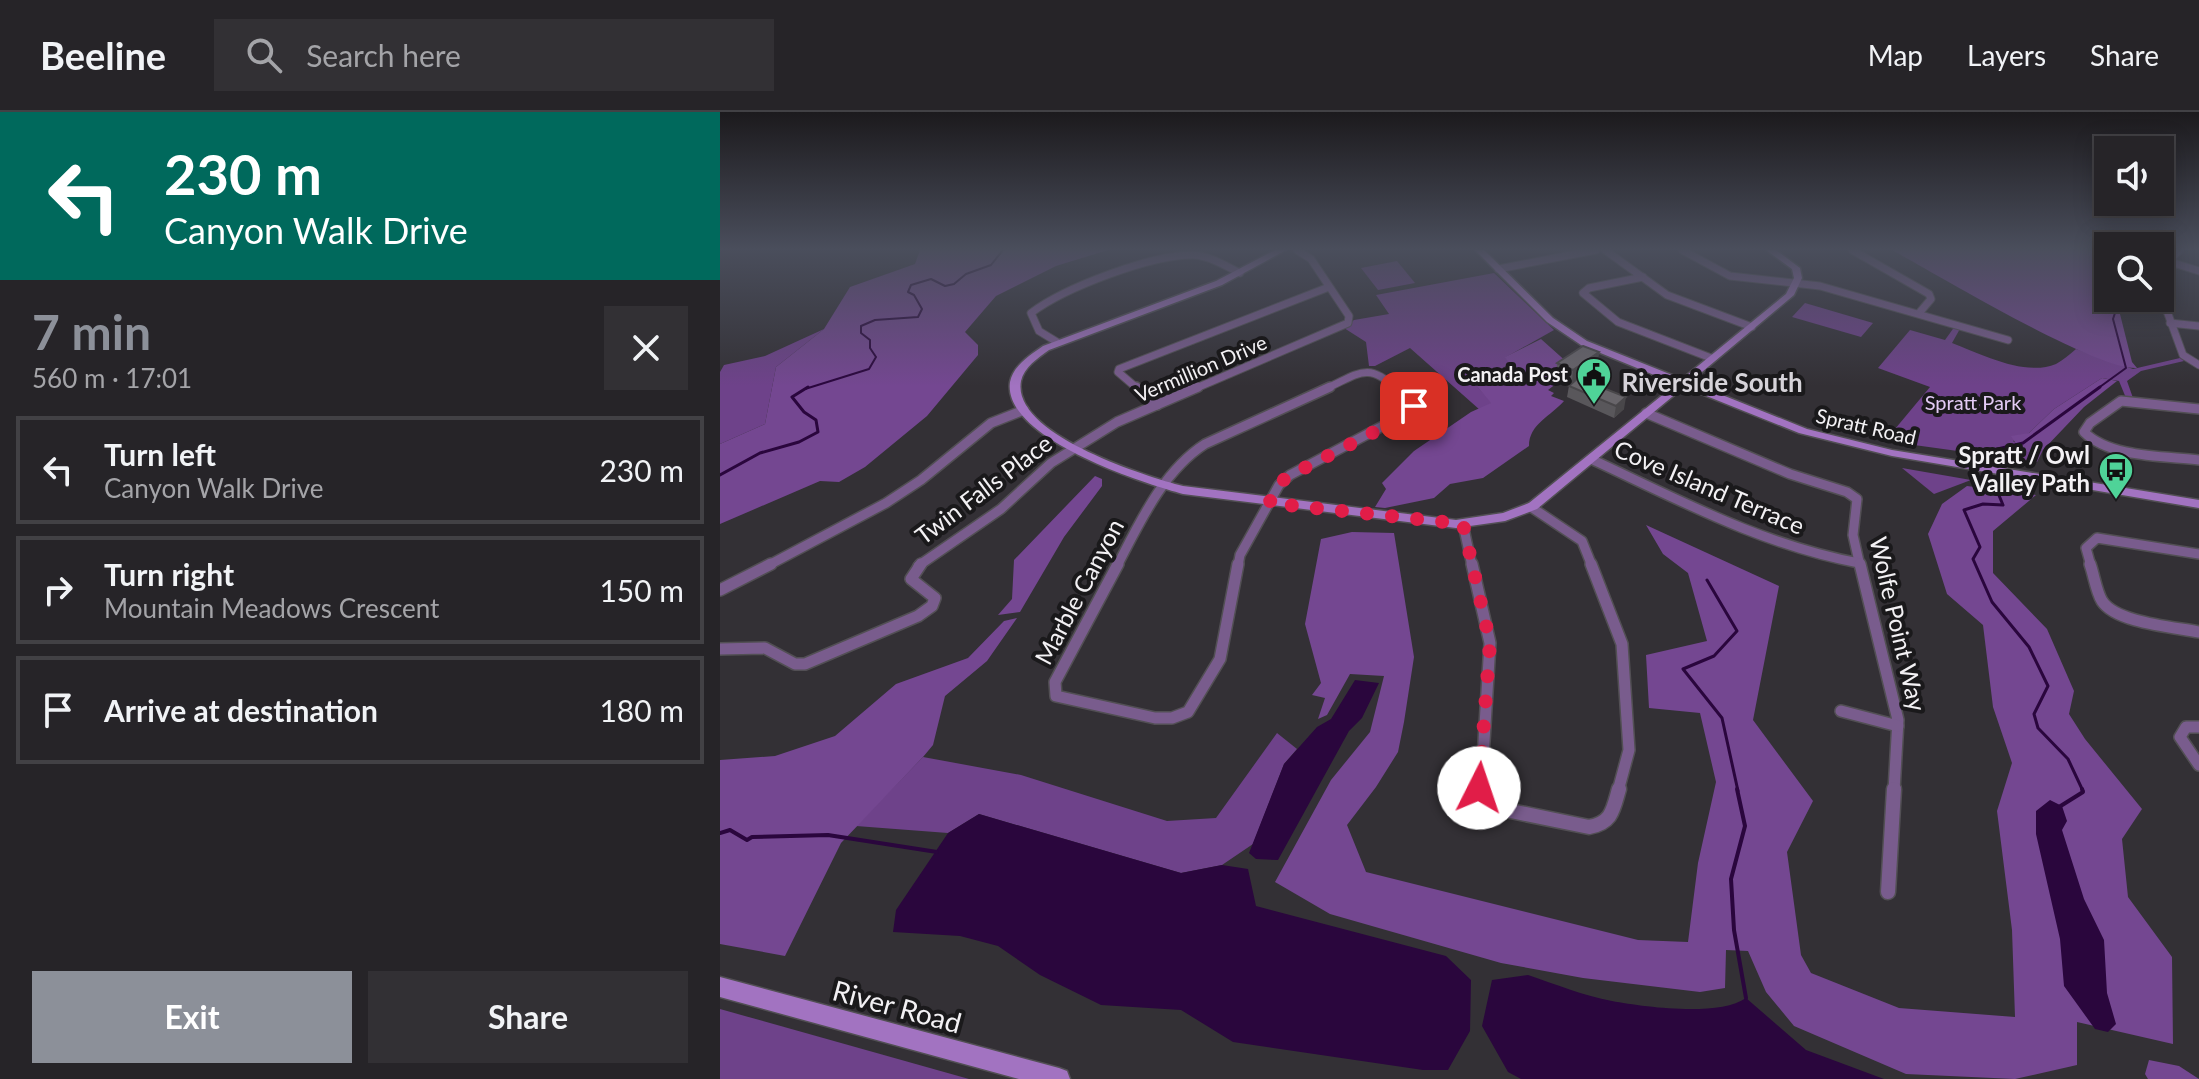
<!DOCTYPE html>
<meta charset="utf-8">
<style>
body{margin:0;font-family:Lato,sans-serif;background:#323034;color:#f1f3f6;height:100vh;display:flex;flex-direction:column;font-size:30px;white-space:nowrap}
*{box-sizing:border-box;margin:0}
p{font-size:26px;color:#a4a4a8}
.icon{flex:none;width:44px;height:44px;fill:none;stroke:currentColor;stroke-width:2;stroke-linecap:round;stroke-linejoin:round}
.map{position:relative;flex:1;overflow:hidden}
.panel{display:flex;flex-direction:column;background:#262428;width:720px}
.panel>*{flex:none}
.top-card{background:#00695c;color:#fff;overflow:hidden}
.controls{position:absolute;left:1374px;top:24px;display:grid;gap:16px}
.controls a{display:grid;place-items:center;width:80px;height:80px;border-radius:0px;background:#262428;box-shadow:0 4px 20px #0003,0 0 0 2px #424145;font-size:40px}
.pin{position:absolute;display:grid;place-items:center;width:68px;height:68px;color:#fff;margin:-34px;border-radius:16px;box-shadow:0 4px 12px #0006}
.me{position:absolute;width:88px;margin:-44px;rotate:4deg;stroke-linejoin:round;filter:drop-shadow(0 0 6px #0008)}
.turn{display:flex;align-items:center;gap:28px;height:168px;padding:0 32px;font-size:36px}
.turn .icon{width:104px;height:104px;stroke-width:2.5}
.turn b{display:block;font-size:56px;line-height:68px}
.round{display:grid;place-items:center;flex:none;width:84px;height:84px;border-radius:0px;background:#323034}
.overview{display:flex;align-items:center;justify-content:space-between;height:136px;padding:0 32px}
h1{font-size:48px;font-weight:700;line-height:60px;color:#8c9099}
.cta{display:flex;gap:16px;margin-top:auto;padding:16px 32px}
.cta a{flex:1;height:92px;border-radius:0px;background:#8c9099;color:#fff;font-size:32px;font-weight:700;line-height:92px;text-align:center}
.cta a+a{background:#323034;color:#f1f3f6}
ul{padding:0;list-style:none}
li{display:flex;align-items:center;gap:24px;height:108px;margin:0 16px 12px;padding:0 16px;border:4px solid #424145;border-radius:0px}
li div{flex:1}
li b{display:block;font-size:30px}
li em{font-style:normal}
header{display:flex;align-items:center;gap:48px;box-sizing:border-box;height:112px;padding:0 40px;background:#262428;border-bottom:2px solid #424145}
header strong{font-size:38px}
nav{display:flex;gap:44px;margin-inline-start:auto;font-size:28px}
.search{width:560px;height:72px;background:#323034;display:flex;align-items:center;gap:20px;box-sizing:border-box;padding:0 28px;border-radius:0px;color:#a4a4a8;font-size:30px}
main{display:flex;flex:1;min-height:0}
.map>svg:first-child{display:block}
</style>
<header>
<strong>Beeline</strong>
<div class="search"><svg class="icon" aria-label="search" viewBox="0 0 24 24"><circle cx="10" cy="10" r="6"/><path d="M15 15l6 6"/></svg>Search here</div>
<nav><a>Map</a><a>Layers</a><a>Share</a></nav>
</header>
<main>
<section class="panel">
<div class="top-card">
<div class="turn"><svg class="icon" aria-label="left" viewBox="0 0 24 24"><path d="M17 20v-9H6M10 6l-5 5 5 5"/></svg><div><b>230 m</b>Canyon Walk Drive</div></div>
</div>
<div class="overview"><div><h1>7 min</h1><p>560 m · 17:01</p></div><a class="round"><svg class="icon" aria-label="close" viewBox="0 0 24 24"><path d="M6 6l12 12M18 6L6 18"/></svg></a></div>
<ul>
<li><svg class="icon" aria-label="left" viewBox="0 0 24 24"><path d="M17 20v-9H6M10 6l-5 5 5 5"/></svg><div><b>Turn left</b><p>Canyon Walk Drive</p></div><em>230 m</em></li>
<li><svg class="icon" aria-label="right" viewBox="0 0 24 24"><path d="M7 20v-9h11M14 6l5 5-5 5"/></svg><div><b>Turn right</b><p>Mountain Meadows Crescent</p></div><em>150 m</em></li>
<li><svg class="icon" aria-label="arrive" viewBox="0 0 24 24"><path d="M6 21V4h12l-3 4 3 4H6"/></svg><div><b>Arrive at destination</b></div><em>180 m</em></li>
</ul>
<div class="cta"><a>Exit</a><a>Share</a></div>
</section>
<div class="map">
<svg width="1479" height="967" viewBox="0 0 1479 967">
<rect width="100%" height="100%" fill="#333035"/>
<g fill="#6e428a">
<polygon points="677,149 695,171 658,178 641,156"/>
<polygon points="774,161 834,218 786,245 790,252 754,271 772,291 760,298 690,236 655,254 649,254 646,230 624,216 634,208 669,202 656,183"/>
<polygon points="1085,191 1153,211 1141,225 1072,205"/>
<path d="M1235,214l6,1 -9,16c29,11 73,34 104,21 7,-4 14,-10 20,-15l57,20 47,-11 4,3 -43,10 -14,10 6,17h-7l-7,-17 -17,-3 -48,31 -25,24 -16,8 16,12 14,-3 -6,12 -152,-21 45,-54 -52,-19 32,-38 35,10z"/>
<polygon points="104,217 56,255 45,312 0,332 0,260 4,253 45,244"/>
<polygon points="1182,356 1251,368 1214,382"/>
<polygon points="557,621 577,637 564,652 533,732 502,753 461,761 259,702 228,721 136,714 203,645 301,663 447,709 496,706"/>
<polygon points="0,897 249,967 0,967"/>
</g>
<g fill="#744791">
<polygon points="200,138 388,138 336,154 276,184 245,220 258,233 258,243 207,304 145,355 119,370 100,369 0,412 0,332 45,312 56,255 104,217 130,175 195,152"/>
<path d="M1172,138h216v48h8l16,64 5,6c-40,3 -201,-94 -245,-118z"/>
<path d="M821,227l28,25 -17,12 9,4 -13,10 6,3 -3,3 13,5c-13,15 -35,23 -35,45l-46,32 -33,6 -16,14 -49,10 -10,-1 11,-18 -4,-6 32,-32 57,-39 20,-9 -17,-20 36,-18 -5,-8z"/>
<polygon points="1382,266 1397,269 1364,295 1323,338 1309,341 1298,335 1291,324 1309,321 1334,297"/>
<polygon points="375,364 382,367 382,374 344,425 300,500 278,503 292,487 294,448"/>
<polygon points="1247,374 1316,383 1273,419 1273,461 1327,517 1354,579 1349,602 1365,627 1422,697 1402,727 1408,785 1452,845 1453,932 1357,910 1357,953 1295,967 1186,962 1074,914 1046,880 1028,839 1006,838 1005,876 980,880 863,866 781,851 610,802 555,770 611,668 650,620 664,564 630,562 607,603 598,607 605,586 592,583 601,571 585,512 601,427 632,420 674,421 694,545 684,610 678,640 656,675 627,713 646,760 918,828 968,830 978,751 996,670 980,601 929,596 926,543 987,529 968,461 943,442 926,413 1059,474 1033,608 1093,689 1067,740 1081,843 1091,861 1179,896 1295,905 1292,818 1277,699 1292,651 1273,595 1263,513 1227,482 1208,422 1222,392"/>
<polygon points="297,506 267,549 225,584 213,633 203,645 121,731 65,844 0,832 0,648 55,644 115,624 176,572 248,546 284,509"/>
<polygon points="1429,948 1459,954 1479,967 1428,967 1425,962"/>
</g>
<g fill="#2a063d">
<polygon points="635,568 659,571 642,606 629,619 558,748 536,747 529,741 564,652 597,615 611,607"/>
<polygon points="1330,688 1342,694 1347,709 1342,718 1364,787 1384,828 1387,881 1396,912 1388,920 1375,917 1344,874 1340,827 1316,722 1316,699"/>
<polygon points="259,702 461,761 502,753 528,757 536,794 726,844 751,868 750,919 728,958 703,958 513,930 461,898 381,893 320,863 278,834 240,824 173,820 176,798 228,721"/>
<path d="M808,863c27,9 56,21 84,26 32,6 107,16 134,-3l60,52 78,29h-363l-13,-7 -26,-46 10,-46z"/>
</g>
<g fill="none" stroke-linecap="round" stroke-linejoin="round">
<g stroke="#2a063d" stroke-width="2">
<polyline points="0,140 6,138"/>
<polyline points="1388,143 1374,149 1374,156 1388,173"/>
<polyline points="85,277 149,257 156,245 150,236 150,228 141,221 141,214 155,208 198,205 202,197 194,183 188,180 191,173 211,167 225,174 234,172 246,162 271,153 283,138"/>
<polyline points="1377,277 1406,256 1393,207 1395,201 1380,193 1382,184 1388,181"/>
</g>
<g stroke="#2a063d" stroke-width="3">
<polyline points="1269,339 1303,331 1380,275"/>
<polyline points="0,363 40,341 79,330 98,320 96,308 84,300 72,285 88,275"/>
<polyline points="1278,381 1283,393 1263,392 1244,398 1260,435 1253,447 1272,490 1309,535 1328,574 1314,602 1318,616 1348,647 1363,679"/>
<polyline points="987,468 1017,519 994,544 963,557 1002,606 1018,679"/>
</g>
<g stroke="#2a063d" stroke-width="4">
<polyline points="1017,677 1025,714 1011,767 1014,818 1026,886"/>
<polyline points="1339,695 1363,680 1362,677"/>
<polyline points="0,721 10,718 27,728 32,725 108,723 217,740"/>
</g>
<defs>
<g id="street-far3">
<polyline points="885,138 947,183 1032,215"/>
<polyline points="962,138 1010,164 1100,174 1288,228"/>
<polyline points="1132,138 1209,182 1211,187 1200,200"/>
<polyline points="1447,149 1479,159"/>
<polyline points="1440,155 1460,138"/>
<polyline points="778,157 876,138"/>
<polyline points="923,165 869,176 863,181 898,210 991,246"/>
<polyline points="1440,180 1463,243 1479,253"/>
<polyline points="1450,211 1479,214"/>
<path d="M337,230l-18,-11 -8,-18c33,-25 121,-59 163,-58 16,1 32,11 46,18"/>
<polyline points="418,277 398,260 399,257 609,175"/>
<polyline points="474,277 628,211 629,204 591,147 577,138"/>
<path d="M605,277c32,-14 43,-29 71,0"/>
</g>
<g id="street-far2">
<polyline points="416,275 437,293"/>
<path d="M1479,297l-78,-8 -31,22 -6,9c26,26 80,24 115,28"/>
<polyline points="926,301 1070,362 1127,380 1137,387 1133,423 1140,454"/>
<path d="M871,347c88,41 172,86 268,104"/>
<polyline points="811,395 862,429 872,454"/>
<polyline points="743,412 752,454"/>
<polyline points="47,454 166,391 201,368 271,311 304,298"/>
<polyline points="198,454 281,397 331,351 397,310 478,275"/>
<path d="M397,454c23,-44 46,-95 88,-122l125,-57"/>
<polyline points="518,454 520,443 559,373 570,363 695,297 674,275"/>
<polyline points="1371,454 1366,436 1377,426 1479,442"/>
</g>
<g id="street-far1">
<polyline points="398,452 335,570 336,584 435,606 452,606 468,600 500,547 518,452"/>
<polyline points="752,452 770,531 761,679"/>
<polyline points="871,452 902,532 909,638 898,679"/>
<polyline points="1140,452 1178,608 1174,679"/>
<path d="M1370,452c4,11 6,27 12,37 14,22 72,26 97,31"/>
<polyline points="0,478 51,452"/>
<polyline points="0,537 45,536 75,552 85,552 198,504 212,494 215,486 191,467 201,452"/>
<polyline points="1121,599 1178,614"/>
<polyline points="1479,615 1466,615 1460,625 1479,653"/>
</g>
<g id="street">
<path d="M760,677l16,19 93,19c23,-4 24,-17 30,-38"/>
<polyline points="1168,780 1174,677"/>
</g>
<g id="secondary">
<path d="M555,138h11l-64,35 -173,65c-11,8 -25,17 -28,31 -10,53 124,95 162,105l273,34 47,-7 26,-10 147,-119 -95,-39 -34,-23 -72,-72h9l69,68 34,23 95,38 104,-85 8,-16 -2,-9 -26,-19h10l24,18 2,10 -8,17 -104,87 117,47 85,21 307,50v8l-307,-52 -93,-23 -115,-46 -147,122 -32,12 -49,7 -273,-34c-41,-11 -181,-56 -173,-112 3,-16 20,-27 33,-36l173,-65z"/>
<polygon points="0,865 339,956 347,959 350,967 299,967 0,885"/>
</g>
</defs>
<use href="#street-far3" stroke="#524f54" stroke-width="9"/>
<use href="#street-far2" stroke="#524f54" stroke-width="12"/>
<use href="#street-far1" stroke="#524f54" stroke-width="14"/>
<use href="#street" stroke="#524f54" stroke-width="17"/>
<use href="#secondary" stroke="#524f54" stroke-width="3"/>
<use href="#street-far3" stroke="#795c8d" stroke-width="7"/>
<use href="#street-far2" stroke="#795c8d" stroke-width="9"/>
<use href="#street-far1" stroke="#795c8d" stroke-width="11"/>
<use href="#street" stroke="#795c8d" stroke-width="14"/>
<use href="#secondary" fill="#a273c1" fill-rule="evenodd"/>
</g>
<g fill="#59575b">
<polygon points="879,240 877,252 852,270 836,264 837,251"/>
<polygon points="849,274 904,297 894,306 847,285"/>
</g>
<g fill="#49474a">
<polygon points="879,240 877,252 852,270 853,258"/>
<polygon points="906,285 904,297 894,306 896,294"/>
</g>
<g fill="#68656a" stroke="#49474a" stroke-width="2">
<polygon points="863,234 879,240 853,258 837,251"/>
<polygon points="858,266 906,285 896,294 849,274"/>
</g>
<linearGradient id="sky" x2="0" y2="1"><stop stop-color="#1c1a1d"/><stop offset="0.5" stop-color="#4a4e5c"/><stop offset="1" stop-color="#4a4e5c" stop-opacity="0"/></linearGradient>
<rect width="1479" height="274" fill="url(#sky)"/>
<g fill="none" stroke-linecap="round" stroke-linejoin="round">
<polyline stroke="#e11d48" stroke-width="14" stroke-dasharray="0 25.2" points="694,294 689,302 565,366 549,391 743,412 770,531 759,676"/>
</g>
<defs>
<symbol id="civic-pin" viewBox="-11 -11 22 30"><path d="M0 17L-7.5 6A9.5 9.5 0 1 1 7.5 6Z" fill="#4fd398" stroke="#1a191b"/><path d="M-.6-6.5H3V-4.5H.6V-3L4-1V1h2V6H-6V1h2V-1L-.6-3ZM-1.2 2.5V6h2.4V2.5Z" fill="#111"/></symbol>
<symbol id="bus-pin" viewBox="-11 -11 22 30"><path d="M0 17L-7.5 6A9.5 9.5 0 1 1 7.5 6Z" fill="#4fd398" stroke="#1a191b"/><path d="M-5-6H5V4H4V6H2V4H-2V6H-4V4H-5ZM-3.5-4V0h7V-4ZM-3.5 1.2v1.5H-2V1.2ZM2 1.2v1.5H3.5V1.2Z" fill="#111"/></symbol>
</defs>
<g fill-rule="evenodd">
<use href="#civic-pin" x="854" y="243" width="40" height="54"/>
<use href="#bus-pin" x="1376" y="338" width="40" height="54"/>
</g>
<g text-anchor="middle" stroke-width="8" stroke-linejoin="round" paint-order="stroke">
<g font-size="20" fill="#f3f1f4" stroke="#1a191b">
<text transform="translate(481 257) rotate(-23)" y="7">Vermillion Drive</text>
<text transform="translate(1146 315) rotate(13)" y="7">Spratt Road</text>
</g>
<g font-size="20" font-weight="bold" fill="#f3f1f4" stroke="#1a191b" text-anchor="end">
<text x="848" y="270">Canada Post</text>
</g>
<g font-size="20" fill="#e3cbf5" stroke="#1a191b">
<text x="1253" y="298">Spratt Park</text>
</g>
<g font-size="24" font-weight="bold" fill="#f3f1f4" stroke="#1a191b" text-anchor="end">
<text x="1370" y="352">Spratt / Owl<tspan x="1370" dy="28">Valley Path</tspan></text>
</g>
<g font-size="24" fill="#f3f1f4" stroke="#1a191b">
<text transform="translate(989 376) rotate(23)" y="8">Cove Island Terrace</text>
<text transform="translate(264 378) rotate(-37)" y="8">Twin Falls Place</text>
<text transform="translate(360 480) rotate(-62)" y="8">Marble Canyon</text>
<text transform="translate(1177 512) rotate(77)" y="8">Wolfe Point Way</text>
</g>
<g font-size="26" font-weight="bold" fill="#d6d3d9" stroke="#1a191b">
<text x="992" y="280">Riverside South</text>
</g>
<g font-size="28" fill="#f3f1f4" stroke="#1a191b">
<text transform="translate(177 895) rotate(15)" y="10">River Road</text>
</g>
</g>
</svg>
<div class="controls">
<a><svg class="icon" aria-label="sound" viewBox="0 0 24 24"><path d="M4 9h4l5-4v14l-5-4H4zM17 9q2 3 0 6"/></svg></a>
<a><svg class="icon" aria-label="search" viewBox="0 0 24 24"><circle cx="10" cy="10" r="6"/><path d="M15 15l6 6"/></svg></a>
</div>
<div class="pin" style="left:694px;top:294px;background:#d93025"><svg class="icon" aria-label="arrive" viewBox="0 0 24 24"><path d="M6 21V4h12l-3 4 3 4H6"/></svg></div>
<svg class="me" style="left:759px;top:676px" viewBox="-20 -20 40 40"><circle r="19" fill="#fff"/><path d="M0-13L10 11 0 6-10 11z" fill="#e11d48"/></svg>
</div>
</main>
